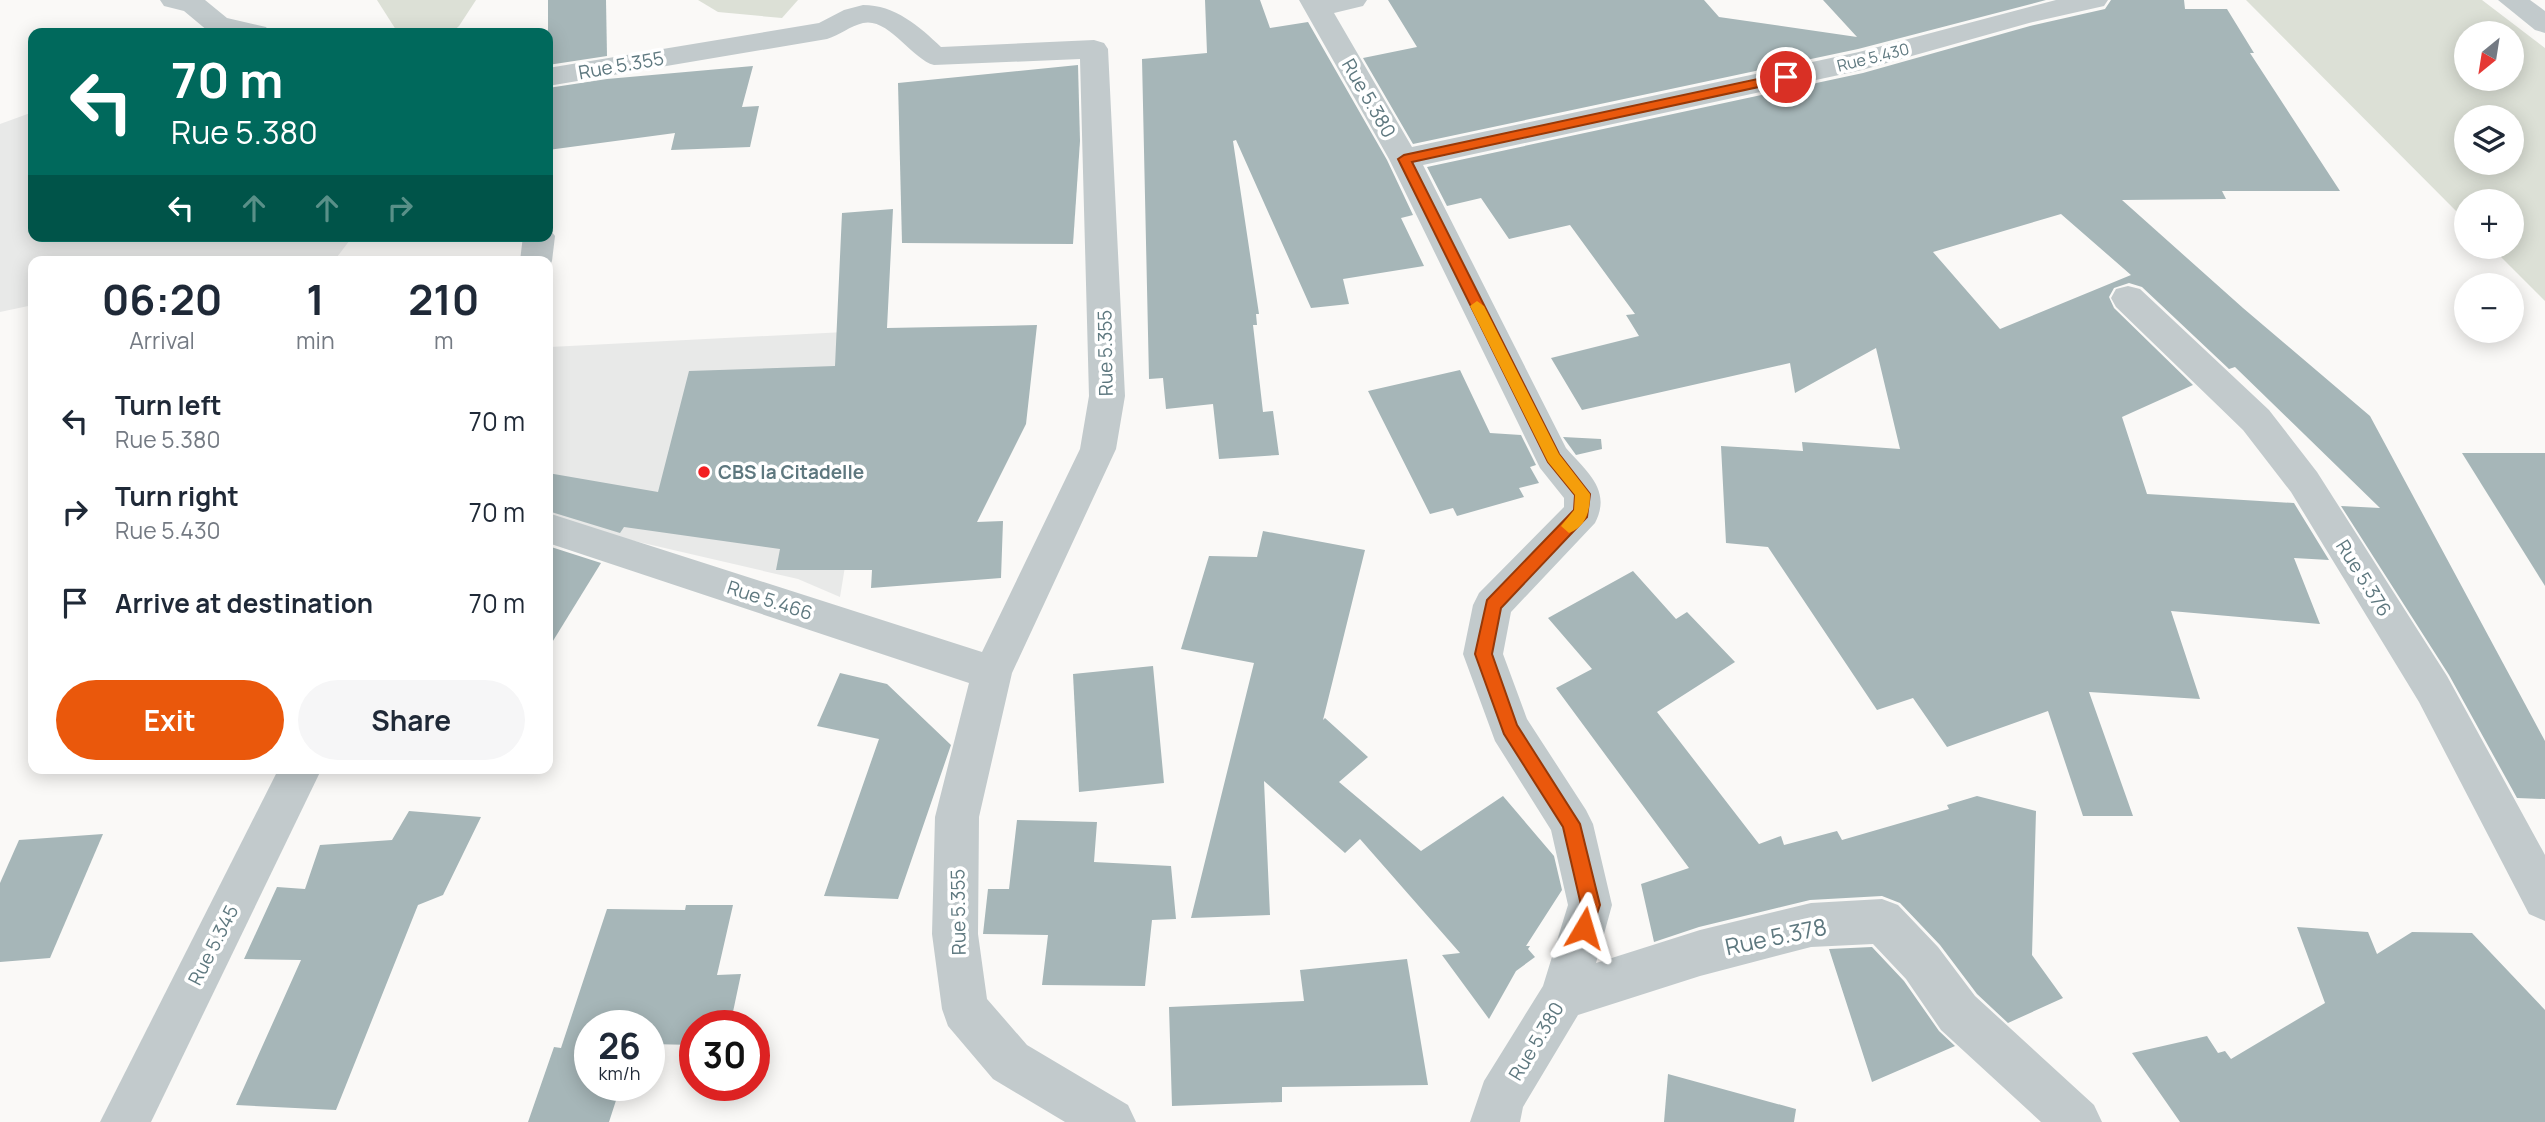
<!DOCTYPE html>
<meta charset="utf-8">
<style>
body{margin:0;font-family:Manrope,sans-serif;background:#f6f6f7;color:#1f2937;height:100vh;display:flex;flex-direction:column;font-size:26px;white-space:nowrap}
*{box-sizing:border-box;margin:0}
p{font-size:23px;color:#747a83}
.icon{flex:none;width:38px;height:38px;fill:none;stroke:currentColor;stroke-width:2;stroke-linecap:round;stroke-linejoin:round}
.map{position:relative;flex:1;overflow:hidden}
.drawer{position:absolute;left:28px;top:256px;width:525px;height:518px;display:flex;flex-direction:column;background:#fff;border-radius:14px;box-shadow:0 4px 18px #0003}
.drawer>*{flex:none}
.guide{position:absolute;left:28px;top:28px;width:525px;height:214px;border-radius:14px;box-shadow:0 4px 18px #0003;background:#00695c;color:#fff;overflow:hidden}
.needle{width:46px;rotate:210deg}
.buttons{position:absolute;left:2454px;top:21px;display:grid;gap:14px}
.buttons a{display:grid;place-items:center;width:70px;height:70px;border-radius:50%;background:#fff;box-shadow:0 4px 18px #0003;font-size:35px}
.speed{position:absolute;left:574px;top:1010px;display:flex;gap:14px;font-size:35px;font-weight:700;text-align:center}
.speed>*{display:grid;place-content:center;width:91px;height:91px;border-radius:50%;background:#fff;box-shadow:0 4px 18px #0003;line-height:1}
.speed small{font-size:18px;font-weight:400}
.speed .limit{border:10px solid #d22;background:#fff;color:#111}
.pin{position:absolute;display:grid;place-items:center;width:60px;height:60px;color:#fff;margin:-30px;border:4px solid #fff;border-radius:50%;box-shadow:0 2px 7px #0007}
.me{position:absolute;width:77px;margin:-38px;rotate:7deg;stroke-linejoin:round;filter:drop-shadow(0 0 5px #0008)}
.turn{display:flex;align-items:center;gap:24px;height:147px;padding:0 28px;font-size:32px}
.turn .icon{width:91px;height:91px;stroke-width:2.5}
.turn b{display:block;font-size:49px;line-height:60px}
.lanes{display:flex;align-items:center;height:66px;padding:0 28px;background:#0003;justify-content:center;gap:35px;direction:ltr}
.lanes .off{opacity:.35}
.eta{display:flex;justify-content:space-evenly;align-items:center;height:119px;text-align:center}
.eta b{font-size:42px;font-weight:700;line-height:49px}
.action{display:flex;gap:14px;margin-top:auto;padding:14px 28px}
.action a{flex:1;height:80px;border-radius:42px;background:#ea580c;color:#fff;font-size:28px;font-weight:700;line-height:80px;text-align:center}
.action a+a{background:#f6f6f7;color:#1f2937}
ul{padding:0;list-style:none}
li{display:flex;align-items:center;gap:21px;height:91px;padding:0 28px}
li div{flex:1}
li b{display:block;font-size:26px}
li em{font-style:normal}
.map>svg:first-child{display:block}
</style>
<div class="map">
<svg width="2545" height="1122" viewBox="0 0 2545 1122">
<rect width="100%" height="100%" fill="#faf9f7"/>
<g fill="#e8e9e8">
<polygon points="33,112 33,236 353,236 334,261 33,261 33,305 0,312 0,124"/>
<polygon points="884,330 840,597 798,579 548,521 548,354 550,347"/>
</g>
<g fill="#dce0d6" fill-rule="evenodd">
<polygon points="377,0 476,0 459,26 451,33 398,33"/>
<polygon points="698,0 798,0 782,18 718,12"/>
<path d="M2246,0h236l63,48v253l-54,-54h20v-46h-45v20zM2466,33h45v46h-45zM2466,117h45v46h-45z"/>
</g>
<g fill="#a6b6b8" fill-rule="evenodd">
<polygon points="548,0 606,0 607,56 548,65"/>
<polygon points="1205,0 1260,0 1270,28 1308,22 1387,160 1413,215 1401,218 1424,266 1343,279 1349,304 1311,308 1236,140 1233,141 1259,314 1256,314 1257,325 1253,325 1263,412 1273,411 1279,455 1219,459 1213,404 1166,409 1163,378 1149,379 1142,59 1207,53"/>
<polygon points="1388,0 1704,0 1719,17 1857,37 1823,0 2046,0 1858,49 1413,144 1363,58 1417,47"/>
<path d="M2111,0h73l1,9h42l27,44h-4l90,138h-118l4,8 -104,1 121,108 127,108 175,325v58l-28,-1 -68,-123 -108,-169 39,2 -145,-141 -6,2 -87,-82 -13,-4 -15,5 -5,9 5,11 79,77 -71,32 25,77 147,9 35,57 -35,-2 26,66 -149,-13 29,88 -111,-7 44,124h-50l-35,-105 -101,36 -34,-49 -36,12 -109,-163 -42,-4 -5,-97 82,5 -1,-9 98,7 -24,-101 -81,45 -5,-30 -208,47 -31,-52 88,-22 -13,-21 9,-1 -65,-89 -61,14 -28,-41 -34,8 -20,-39 436,-94 167,-47 75,-17zM2061,214l70,61 -131,54 -67,-77z"/>
<polygon points="1078,65 1080,141 1073,244 902,243 898,83"/>
<polygon points="753,66 742,107 759,106 750,147 671,150 675,133 548,150 548,88 607,79"/>
<polygon points="893,209 887,328 1037,325 1026,424 977,522 1003,521 1001,578 871,588 872,570 776,570 780,549 624,527 620,533 548,511 548,473 658,492 689,371 835,366 842,213"/>
<polygon points="1460,370 1490,433 1521,435 1536,465 1530,467 1539,483 1519,488 1524,497 1457,516 1453,508 1430,514 1368,391"/>
<polygon points="1563,437 1601,439 1602,449 1576,455"/>
<polygon points="2462,453 2545,453 2545,586"/>
<polygon points="1263,531 1365,550 1323,720 1325,718 1368,757 1339,782 1421,851 1503,796 1554,856 1562,890 1526,946 1530,946 1528,949 1535,957 1516,971 1489,1019 1442,955 1460,953 1360,839 1345,853 1264,781 1270,915 1191,918 1254,663 1181,649 1209,556 1257,557"/>
<polygon points="548,546 601,563 548,649"/>
<polygon points="1633,571 1676,619 1687,612 1735,662 1657,712 1759,844 1781,836 1784,845 1837,831 1842,840 1949,809 1947,805 1977,796 2036,811 2032,955 2063,998 2008,1023 1977,994 1940,945 1900,903 1882,896 1810,900 1699,927 1654,942 1641,884 1689,868 1556,688 1592,669 1548,618"/>
<polygon points="1153,666 1164,783 1079,792 1073,674"/>
<polygon points="840,673 887,684 951,745 898,899 824,896 879,739 817,726"/>
<polygon points="409,811 481,817 443,895 418,905 336,1110 236,1105 301,960 244,959 277,887 305,889 320,845 392,840"/>
<polygon points="1017,820 1097,822 1094,862 1171,866 1176,919 1152,920 1145,986 1042,985 1048,935 983,934 988,889 1009,889"/>
<polygon points="103,834 50,958 0,962 0,883 19,840"/>
<polygon points="686,905 733,905 717,975 741,974 730,1026 695,1026 695,1045 649,1044 649,1026 590,1026 590,1085 621,1085 609,1122 528,1122 554,1047 561,1048 607,909 685,910"/>
<polygon points="2297,927 2368,932 2377,954 2412,932 2472,933 2545,1010 2545,1122 2180,1122 2132,1053 2207,1036 2218,1053 2225,1051 2231,1059 2325,1003"/>
<polygon points="1872,947 1904,981 1939,1031 1955,1046 1872,1082 1829,949"/>
<polygon points="1407,959 1428,1085 1282,1087 1282,1102 1172,1106 1169,1007 1304,1001 1300,970"/>
<polygon points="1668,1074 1796,1109 1794,1122 1664,1122"/>
</g>
<g fill="none" stroke-linecap="round" stroke-linejoin="round">
<g fill="#c2cacc" fill-rule="evenodd">
<polygon points="160,0 205,0 227,18 266,27 270,33 208,31 184,11 164,6"/>
<path d="M1299,0h68l-4,6 -29,7 78,134 447,-95 197,-52h52l-4,6 -75,17 -167,47 -439,95 143,283c21,24 46,42 29,75l-84,89 -8,42 24,65 59,91 7,14 19,81 -16,58 104,-33 111,-27 71,-4 16,6 40,42 37,49 119,109 8,17h-61l-100,-92 -35,-51 -33,-35 -62,3 -111,29 -122,39 -55,92 -3,15h-50l14,-41 59,-95 25,-81 -17,-75 -56,-89 -32,-87 10,-49 6,-12 85,-86v-9l-24,-30 -151,-309z"/>
<polygon points="2498,0 2530,0 2545,11 2545,33 2535,30"/>
<path d="M863,5c32,0 56,21 78,42l153,-7 10,3 4,6 17,347 -9,53 -104,224 -33,144 -1,117 9,65 40,46 101,60 8,17h-71l-72,-43 -45,-53 -6,-17 -10,-75 3,-117 34,-134 -421,-140v-30l434,139 98,-203 9,-53 -9,-337 -146,6c-22,-6 -46,-48 -71,-42 -13,3 -23,12 -36,16l-279,47v-18l271,-45 25,-13z"/>
<polygon points="548,227 555,236 552,261 548,269 548,261 520,261 523,236 548,236"/>
<polygon points="2128,286 2140,289 2269,410 2317,472 2447,676 2545,855 2545,921 2529,914 2419,702 2291,492 2243,430 2116,307 2111,298 2116,289"/>
<polygon points="279,768 322,768 151,1122 100,1122"/>
</g>
</g>
<polygon fill="#ea580c" stroke="#983908" stroke-width="2" points="1786,73 1791,74 1791,80 1412,162 1559,454 1590,494 1587,517 1501,608 1492,654 1517,725 1580,824 1600,905 1590,934 1584,937 1577,934 1574,928 1581,905 1563,827 1504,734 1475,654 1487,600 1574,510 1575,495 1548,462 1398,159 1404,155"/>
<path fill="#f59e0b" d="M1477,301l7,5 75,148 31,40c0,16 -3,32 -21,39l-8,-7 13,-16 1,-15 -27,-33 -78,-156z"/>
<circle fill="#f31e22" stroke="#fff" stroke-width="2.5" cx="704" cy="472" r="7"/>
<g text-anchor="middle" stroke-width="7" stroke-linejoin="round" paint-order="stroke">
<g font-size="16" fill="#5e787f" stroke="#fff">
<text transform="translate(1873 57) rotate(-14)" y="6">Rue 5.430</text>
</g>
<g font-size="19" fill="#5e787f" stroke="#fff">
<text transform="translate(621 65) rotate(-10)" y="7">Rue 5.355</text>
<text transform="translate(1369 98) rotate(60)" y="7">Rue 5.380</text>
<text transform="translate(1105 353) rotate(-91)" y="7">Rue 5.355</text>
<text transform="translate(2364 578) rotate(58)" y="7">Rue 5.376</text>
<text transform="translate(770 600) rotate(18)" y="7">Rue 5.466</text>
<text transform="translate(958 912) rotate(-91)" y="7">Rue 5.355</text>
<text transform="translate(213 945) rotate(-63)" y="7">Rue 5.345</text>
<text transform="translate(1536 1041) rotate(-59)" y="7">Rue 5.380</text>
</g>
<g font-size="19" font-weight="bold" fill="#5e787f" stroke="#fff" text-anchor="start">
<text x="718" y="479">CBS la Citadelle</text>
</g>
<g font-size="23" fill="#5e787f" stroke="#fff">
<text transform="translate(1776 937) rotate(-12)" y="8">Rue 5.378</text>
</g>
</g>
</svg>
<div class="buttons">
<a><svg class="needle" viewBox="-14 -14 28 28"><path d="M0-13l5 13h-10z" fill="#e53935"/><path d="M0 13l5-13h-10z" fill="#747a83"/></svg></a>
<a><svg class="icon" aria-label="layers" viewBox="0 0 24 24"><path d="M12 4l9 5-9 5-9-5zM3 14l9 5 9-5"/></svg></a>
<a>+</a>
<a>−</a>
</div>
<div class="speed"><div>26<small>km/h</small></div><div class="limit">30</div></div>
<div class="pin" style="left:1786px;top:77px;background:#d93025"><svg class="icon" aria-label="arrive" viewBox="0 0 24 24"><path d="M6 21V4h12l-3 4 3 4H6"/></svg></div>
<svg class="me" style="left:1584px;top:928px" viewBox="-20 -20 40 40"><path d="M0-17L14 15 0 8-14 15z" fill="#ea580c" stroke="#fff" stroke-width="4"/></svg>
<div class="guide">
<div class="turn"><svg class="icon" aria-label="left" viewBox="0 0 24 24"><path d="M17 20v-9H6M10 6l-5 5 5 5"/></svg><div><b>70 m</b>Rue 5.380</div></div>
<div class="lanes"><svg class="icon" aria-label="left" viewBox="0 0 24 24"><path d="M17 20v-9H6M10 6l-5 5 5 5"/></svg><svg class="icon off" aria-label="ahead" viewBox="0 0 24 24"><path d="M12 20V5M6 11l6-6 6 6"/></svg><svg class="icon off" aria-label="ahead" viewBox="0 0 24 24"><path d="M12 20V5M6 11l6-6 6 6"/></svg><svg class="icon off" aria-label="right" viewBox="0 0 24 24"><path d="M7 20v-9h11M14 6l5 5-5 5"/></svg></div>
</div>
<section class="drawer">
<div class="eta">
<div><b>06:20</b><p>Arrival</p></div>
<div><b>1</b><p>min</p></div>
<div><b>210</b><p>m</p></div>
</div>
<ul>
<li><svg class="icon" aria-label="left" viewBox="0 0 24 24"><path d="M17 20v-9H6M10 6l-5 5 5 5"/></svg><div><b>Turn left</b><p>Rue 5.380</p></div><em>70 m</em></li>
<li><svg class="icon" aria-label="right" viewBox="0 0 24 24"><path d="M7 20v-9h11M14 6l5 5-5 5"/></svg><div><b>Turn right</b><p>Rue 5.430</p></div><em>70 m</em></li>
<li><svg class="icon" aria-label="arrive" viewBox="0 0 24 24"><path d="M6 21V4h12l-3 4 3 4H6"/></svg><div><b>Arrive at destination</b></div><em>70 m</em></li>
</ul>
<div class="action"><a>Exit</a><a>Share</a></div>
</section>
</div>
